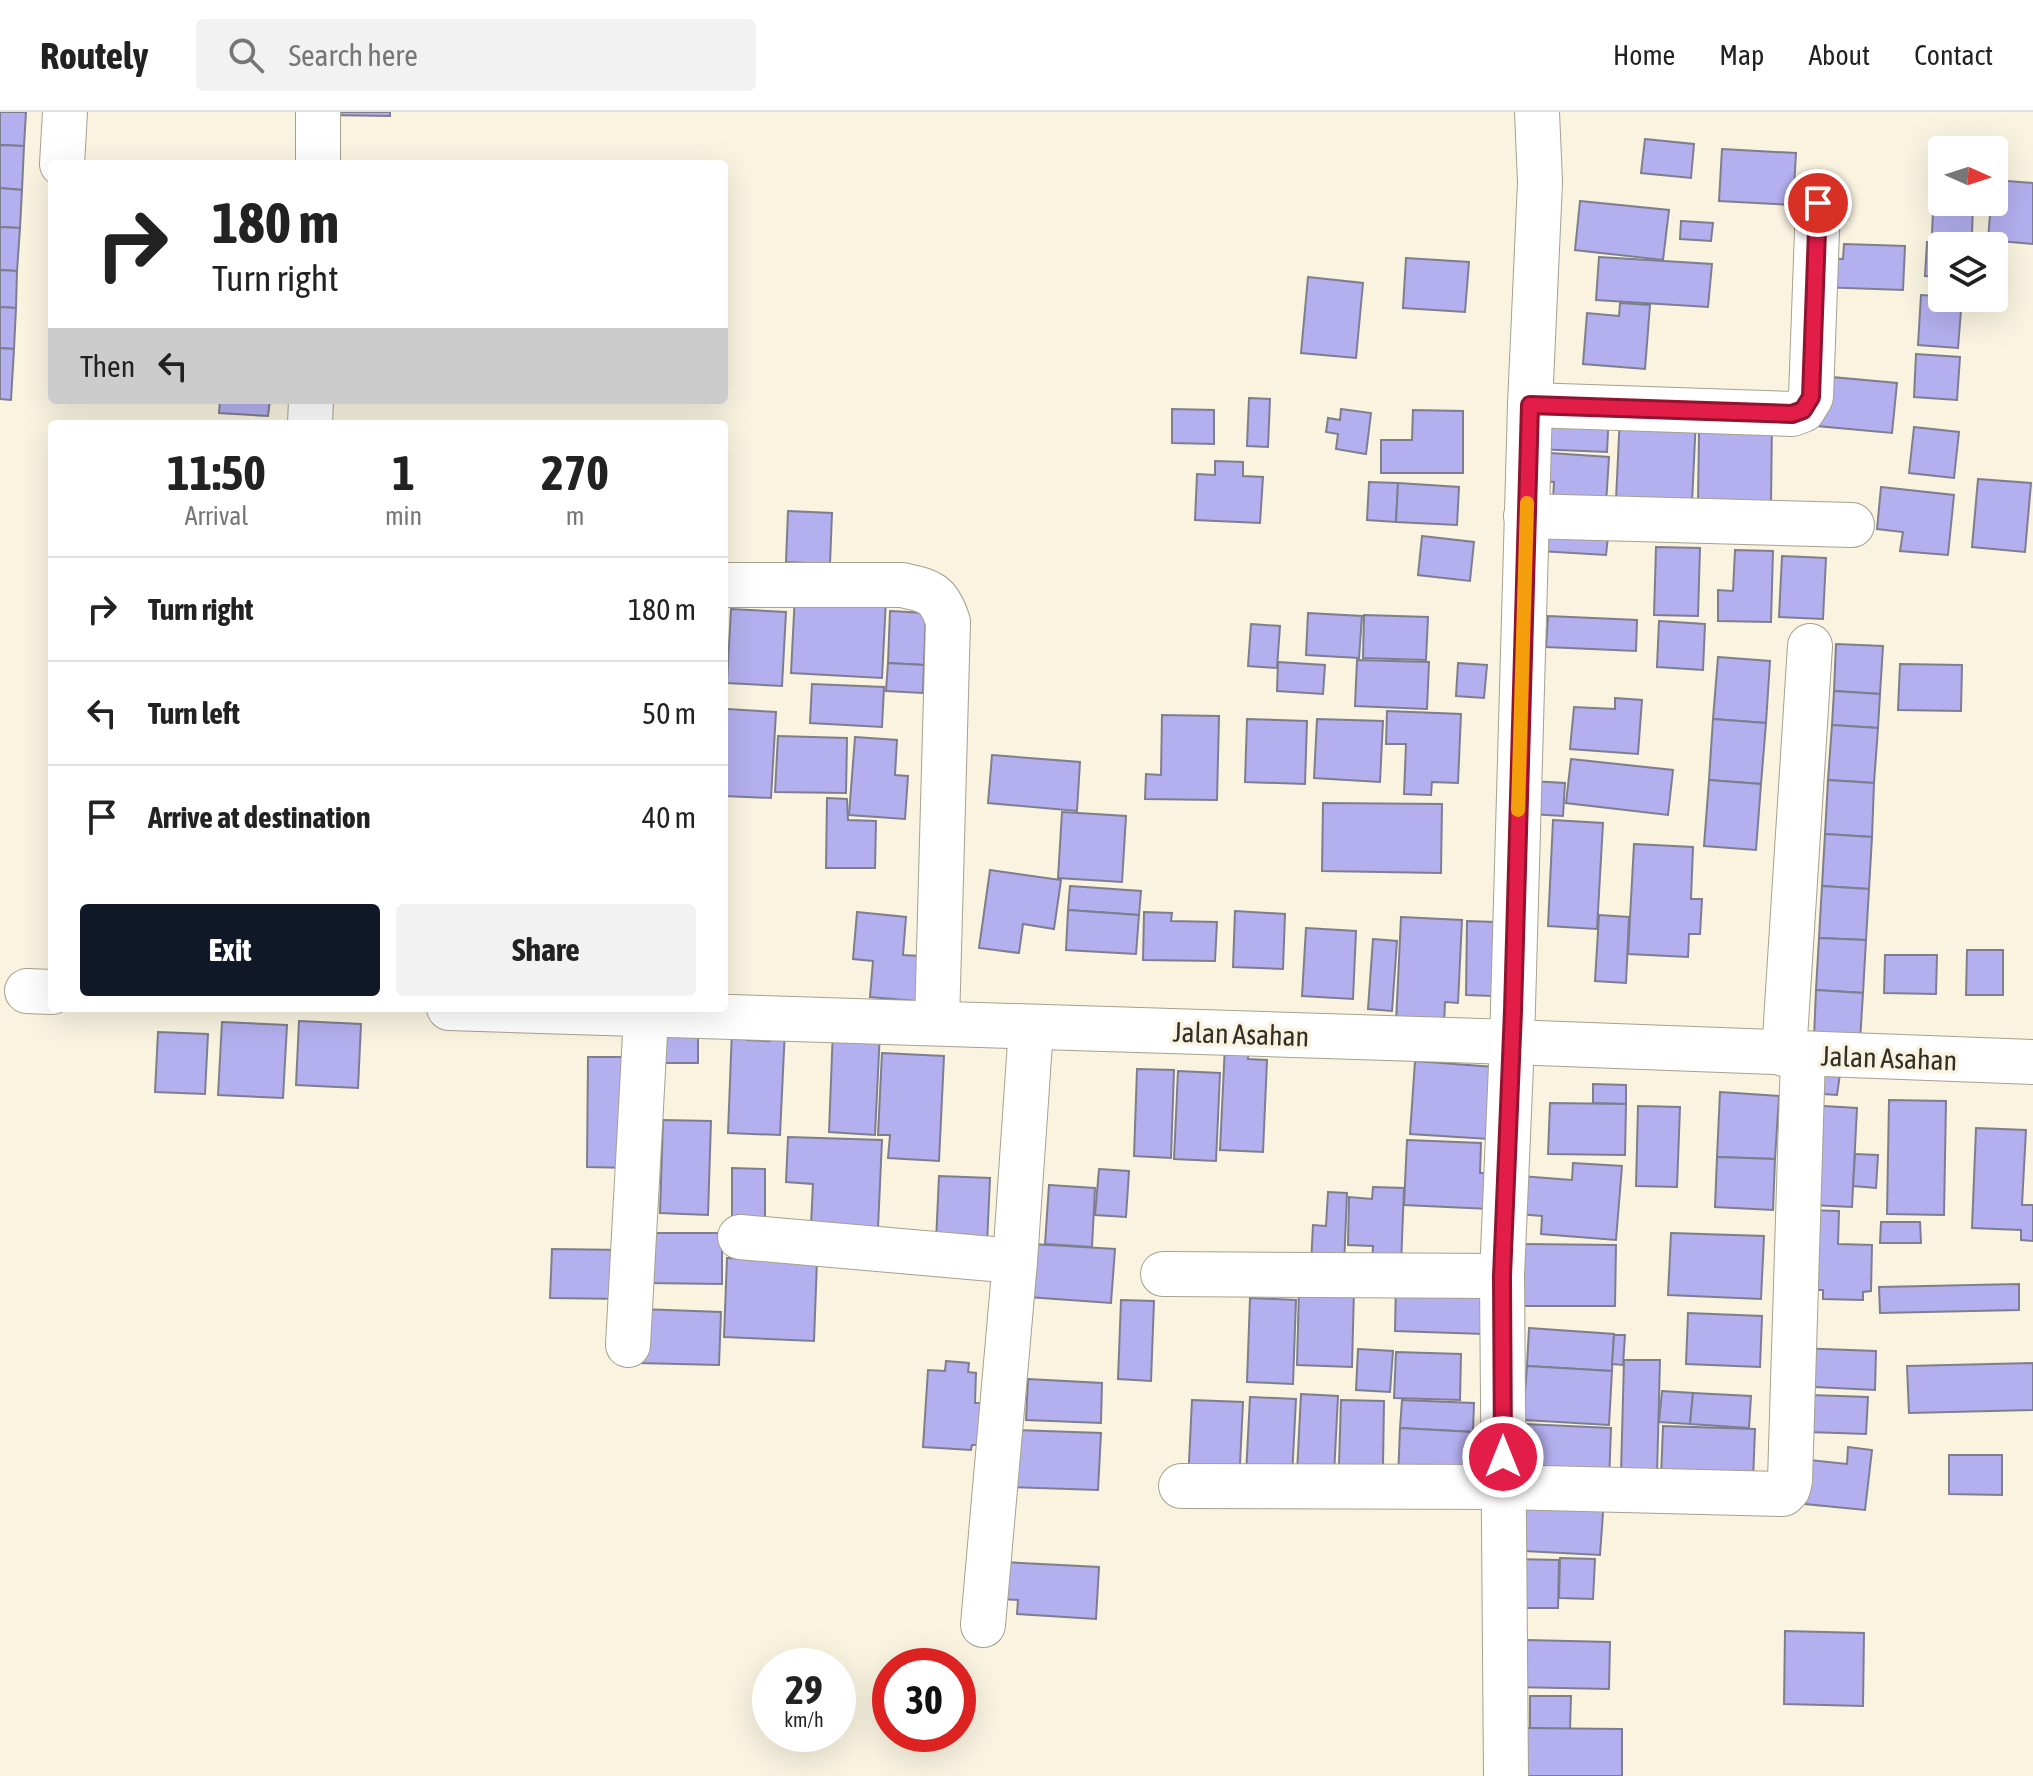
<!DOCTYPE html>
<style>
body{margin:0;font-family:"Asap Condensed",sans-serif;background:#f2f2f2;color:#222;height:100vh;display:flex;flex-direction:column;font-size:30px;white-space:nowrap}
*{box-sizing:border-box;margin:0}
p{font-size:26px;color:#767676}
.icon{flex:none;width:44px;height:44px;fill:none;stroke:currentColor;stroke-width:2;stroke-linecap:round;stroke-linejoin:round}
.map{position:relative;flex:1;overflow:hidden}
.side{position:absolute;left:48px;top:308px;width:680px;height:592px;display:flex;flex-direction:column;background:#fff;border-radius:8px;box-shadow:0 8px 32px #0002}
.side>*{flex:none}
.top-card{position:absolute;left:48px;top:48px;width:680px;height:244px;border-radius:8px;box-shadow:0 8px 32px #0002;background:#fff;color:#222;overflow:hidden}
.needle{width:52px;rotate:93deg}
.buttons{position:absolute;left:1928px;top:24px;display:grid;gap:16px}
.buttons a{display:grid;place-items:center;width:80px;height:80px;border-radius:8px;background:#fff;box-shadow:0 8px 32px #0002;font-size:40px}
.speed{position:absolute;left:752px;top:1536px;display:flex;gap:16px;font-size:40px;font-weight:700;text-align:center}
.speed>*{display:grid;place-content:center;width:104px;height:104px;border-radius:50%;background:#fff;box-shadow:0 8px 32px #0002;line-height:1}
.speed small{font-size:20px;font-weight:400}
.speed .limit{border:12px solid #d22;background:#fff;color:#111}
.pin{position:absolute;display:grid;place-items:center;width:68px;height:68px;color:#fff;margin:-34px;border:4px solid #fff;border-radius:50%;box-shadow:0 2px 8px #0007}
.me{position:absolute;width:88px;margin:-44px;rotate:0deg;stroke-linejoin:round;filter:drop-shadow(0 0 6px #0008)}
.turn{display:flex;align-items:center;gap:28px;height:168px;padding:0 32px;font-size:36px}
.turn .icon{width:104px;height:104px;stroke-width:2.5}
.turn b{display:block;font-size:56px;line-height:68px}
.then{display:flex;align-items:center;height:76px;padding:0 32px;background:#0003;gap:16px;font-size:30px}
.eta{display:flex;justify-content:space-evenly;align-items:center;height:136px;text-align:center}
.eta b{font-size:48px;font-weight:700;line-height:56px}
.button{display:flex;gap:16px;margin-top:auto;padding:16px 32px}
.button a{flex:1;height:92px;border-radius:8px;background:#111827;color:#fff;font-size:32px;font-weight:700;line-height:92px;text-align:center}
.button a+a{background:#f2f2f2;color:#222}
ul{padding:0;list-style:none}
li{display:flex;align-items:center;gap:24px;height:104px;padding:0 32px;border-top:2px solid #e0e0e0}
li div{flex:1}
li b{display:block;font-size:30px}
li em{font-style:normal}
header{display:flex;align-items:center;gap:48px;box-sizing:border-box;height:112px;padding:0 40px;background:#fff;border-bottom:2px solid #e0e0e0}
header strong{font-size:38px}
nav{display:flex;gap:44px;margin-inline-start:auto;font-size:28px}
.search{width:560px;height:72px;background:#f2f2f2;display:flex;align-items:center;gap:20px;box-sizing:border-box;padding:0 28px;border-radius:8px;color:#767676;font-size:30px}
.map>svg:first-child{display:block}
</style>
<header>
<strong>Routely</strong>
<div class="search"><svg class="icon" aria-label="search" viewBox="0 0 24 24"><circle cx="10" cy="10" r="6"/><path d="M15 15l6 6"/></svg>Search here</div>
<nav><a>Home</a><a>Map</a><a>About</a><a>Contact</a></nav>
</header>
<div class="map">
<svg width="2033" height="1664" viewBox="0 0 2033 1664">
<rect width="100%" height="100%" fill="#f9f3e0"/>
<g fill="#b4afee" stroke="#7e7e8f" stroke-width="2">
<polygon points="0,0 26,0 24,34 0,33"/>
<polygon points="326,0 390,0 390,4 326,3"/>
<polygon points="1645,27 1694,32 1691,66 1641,61"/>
<polygon points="0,33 24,34 22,78 0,76"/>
<polygon points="1722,37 1796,41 1793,93 1719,89"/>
<polygon points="1994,68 2033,71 2033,132 1988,128 1991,90 1994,90"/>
<polygon points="0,76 22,78 20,116 0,115"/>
<polygon points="1934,79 1942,79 1942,90 1973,90 1972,123 1932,121"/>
<polygon points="1580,89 1669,98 1663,148 1575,138"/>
<polygon points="1681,109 1713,111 1711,129 1680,127"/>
<polygon points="0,115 20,116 17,159 0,158"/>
<polygon points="1927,130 1972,133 1972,134 1942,134 1942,165 1925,164"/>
<polygon points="1844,132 1905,134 1903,178 1819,175 1821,146 1843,147"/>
<polygon points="1599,145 1712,152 1708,195 1596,188"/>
<polygon points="1406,146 1469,150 1465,200 1403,196"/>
<polygon points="0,158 17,159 16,196 0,195"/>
<polygon points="1308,165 1363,171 1356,246 1301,241"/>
<polygon points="1921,183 1962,186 1958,236 1918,233"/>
<polygon points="1620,191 1650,193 1645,257 1583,252 1587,201 1619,204"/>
<polygon points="0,195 16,196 14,237 0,236"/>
<polygon points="0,236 14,237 11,288 0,287"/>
<polygon points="1916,242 1960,245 1957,288 1914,285"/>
<polygon points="1821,264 1897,271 1892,321 1817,314"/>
<polygon points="1249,286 1270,287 1268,335 1247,334"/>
<polygon points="220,288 270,288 268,304 219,301"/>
<polygon points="1537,296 1609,300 1607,340 1535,337"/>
<polygon points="1172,297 1214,298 1214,332 1172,331"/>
<polygon points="1341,297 1371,301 1366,342 1336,337 1338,322 1326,320 1328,306 1340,308"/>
<polygon points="1413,298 1463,299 1463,361 1381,361 1381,328 1412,328"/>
<polygon points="1620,303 1696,306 1692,391 1616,388"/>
<polygon points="1772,308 1771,392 1698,390 1699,321"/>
<polygon points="1914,315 1959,320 1954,366 1909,361"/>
<polygon points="1535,340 1609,345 1606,392 1553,389 1554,370 1533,368"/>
<polygon points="1215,349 1243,350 1243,364 1263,365 1260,411 1195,408 1197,362 1215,363"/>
<polygon points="1978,367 2031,371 2025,440 1972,435"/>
<polygon points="1369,370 1398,371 1396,410 1367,408"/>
<polygon points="1398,371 1459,375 1457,413 1396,410"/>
<polygon points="1881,375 1954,383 1948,443 1900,439 1903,420 1877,417"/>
<polygon points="788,399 832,401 830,452 786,450"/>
<polygon points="1542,411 1609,415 1606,443 1540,439"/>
<polygon points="1422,424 1474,430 1470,469 1418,463"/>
<polygon points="1656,435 1700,436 1698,504 1654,503"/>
<polygon points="1735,438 1773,439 1771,510 1718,509 1718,478 1733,479"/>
<polygon points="1782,444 1826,446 1823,507 1779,505"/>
<polygon points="795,482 886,487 882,566 791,561"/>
<polygon points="731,497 786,500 782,574 727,571"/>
<polygon points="890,499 926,501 924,553 888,551"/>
<polygon points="1308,501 1362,504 1359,546 1306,543"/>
<polygon points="1364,503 1428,505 1426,548 1363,546"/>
<polygon points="1548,504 1637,508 1636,539 1546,535"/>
<polygon points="1659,509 1705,512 1703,558 1657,555"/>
<polygon points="1251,512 1280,514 1277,556 1248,554"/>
<polygon points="1836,532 1883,534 1880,582 1834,579"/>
<polygon points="1718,545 1770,549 1766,611 1713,607"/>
<polygon points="1357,548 1429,550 1427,597 1355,594"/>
<polygon points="1278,550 1325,553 1323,582 1277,579"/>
<polygon points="888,551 924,553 923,581 886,579"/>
<polygon points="1458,551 1487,553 1484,586 1456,584"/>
<polygon points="1900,552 1962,553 1961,599 1898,598"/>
<polygon points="812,572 884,575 882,615 810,611"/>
<polygon points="1834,579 1880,582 1878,616 1832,613"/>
<polygon points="1615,586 1642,588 1638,642 1570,637 1574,595 1615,597"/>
<polygon points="727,597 776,600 771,686 724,684"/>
<polygon points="1387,599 1461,602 1458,671 1432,670 1431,683 1404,682 1406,632 1386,632"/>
<polygon points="1162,603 1219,604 1217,688 1145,687 1146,662 1161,663"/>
<polygon points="1247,607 1307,609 1305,672 1245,670"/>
<polygon points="1317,607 1383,609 1380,670 1314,666"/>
<polygon points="1713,607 1766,611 1761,672 1709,668"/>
<polygon points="1832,613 1878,616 1874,671 1828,668"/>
<polygon points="778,624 847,626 846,681 775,680"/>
<polygon points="855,625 897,628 895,663 908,664 905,707 849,703"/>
<polygon points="992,643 1080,650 1077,699 988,691"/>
<polygon points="1571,647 1673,658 1668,703 1566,691"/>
<polygon points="1709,668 1761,672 1756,738 1704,734"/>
<polygon points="1828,668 1874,671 1872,725 1825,722"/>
<polygon points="1531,669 1565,671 1563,704 1530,702"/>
<polygon points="827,686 847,687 848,708 876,709 875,756 826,756"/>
<polygon points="1323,691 1442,692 1441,761 1322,759"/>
<polygon points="1062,700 1126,704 1122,770 1058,766"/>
<polygon points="1553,708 1603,711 1597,817 1548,814"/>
<polygon points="1825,722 1872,725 1869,777 1822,774"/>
<polygon points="1634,732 1693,735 1691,787 1702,787 1700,822 1689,822 1688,845 1628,842"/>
<polygon points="990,758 1061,768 1054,817 1023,812 1019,841 979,836"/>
<polygon points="1070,774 1141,779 1139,803 1068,798"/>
<polygon points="1822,774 1869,777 1866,828 1819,826"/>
<polygon points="1068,798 1139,803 1136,842 1066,838"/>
<polygon points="1235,799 1285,802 1283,857 1233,855"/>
<polygon points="857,800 906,805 903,843 921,844 916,889 870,885 873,849 853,847"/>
<polygon points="1144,800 1172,801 1171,809 1217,810 1215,849 1143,848"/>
<polygon points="1599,803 1629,805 1626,871 1595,869"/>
<polygon points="1401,805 1462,808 1458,891 1445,890 1444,914 1396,911"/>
<polygon points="1467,809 1495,810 1493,884 1466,883"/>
<polygon points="1306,816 1356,819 1353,887 1302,884"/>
<polygon points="1819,826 1866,828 1863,881 1816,878"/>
<polygon points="1373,827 1397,829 1392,899 1368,897"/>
<polygon points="1967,838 2003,838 2003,883 1966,883"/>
<polygon points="1885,843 1937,843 1936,882 1884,881"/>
<polygon points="1816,878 1863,881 1860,929 1814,926"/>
<polygon points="299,909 361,912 358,976 296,973"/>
<polygon points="222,910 287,913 283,986 218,983"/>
<polygon points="771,916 785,917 780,1023 728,1021 732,918 748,918 747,928 770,929"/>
<polygon points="833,917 880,919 875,1023 829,1020"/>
<polygon points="654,918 698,918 698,951 653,951"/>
<polygon points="158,920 208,922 205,982 155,980"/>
<polygon points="1225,933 1249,934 1248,947 1267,948 1263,1040 1220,1038"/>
<polygon points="882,941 944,944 939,1049 888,1046 890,1023 878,1023"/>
<polygon points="588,945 633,945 632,1056 587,1055"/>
<polygon points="1415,949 1494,955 1489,1027 1410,1022"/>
<polygon points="1812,952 1841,955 1837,983 1809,981"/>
<polygon points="1137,957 1174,958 1171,1046 1134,1044"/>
<polygon points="1178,959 1220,961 1216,1049 1174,1047"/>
<polygon points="1593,972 1626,973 1626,992 1593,991"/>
<polygon points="1720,980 1779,984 1775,1047 1717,1045"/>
<polygon points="1889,988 1946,989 1944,1103 1887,1102"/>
<polygon points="1550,991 1626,992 1625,1043 1548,1042"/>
<polygon points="1807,993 1857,996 1852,1095 1811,1093"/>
<polygon points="1638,994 1680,995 1677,1075 1636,1074"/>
<polygon points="663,1008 711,1009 708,1103 660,1101"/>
<polygon points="1976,1016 2026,1018 2022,1093 2033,1093 2033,1129 2021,1128 2021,1118 1972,1116"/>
<polygon points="788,1025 882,1028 878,1116 811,1114 813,1072 786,1070"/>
<polygon points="1407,1028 1481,1031 1480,1061 1492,1061 1490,1097 1404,1093"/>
<polygon points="1855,1042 1878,1043 1876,1076 1853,1074"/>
<polygon points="1717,1045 1775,1047 1773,1098 1715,1095"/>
<polygon points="1573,1051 1622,1054 1616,1128 1541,1122 1542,1104 1517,1102 1520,1064 1572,1068"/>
<polygon points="732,1056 765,1057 765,1106 732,1105"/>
<polygon points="1099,1057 1129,1059 1126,1105 1095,1103"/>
<polygon points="939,1064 990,1066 987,1132 936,1130"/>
<polygon points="1049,1073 1095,1076 1092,1135 1045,1132"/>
<polygon points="1373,1075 1404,1076 1401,1153 1372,1152 1373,1134 1348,1133 1349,1085 1372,1087"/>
<polygon points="1328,1080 1347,1081 1344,1155 1311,1153 1313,1113 1326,1114"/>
<polygon points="1805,1098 1839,1099 1838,1132 1872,1133 1871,1179 1863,1180 1863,1188 1823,1187 1823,1178 1804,1178"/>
<polygon points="1881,1110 1920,1110 1921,1131 1880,1131"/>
<polygon points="648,1121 722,1121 722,1172 647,1171"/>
<polygon points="1671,1121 1764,1124 1761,1187 1668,1183"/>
<polygon points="1032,1132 1115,1137 1111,1191 1028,1185"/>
<polygon points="1523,1132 1616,1133 1615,1194 1522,1194"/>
<polygon points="552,1137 625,1138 624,1187 550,1186"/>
<polygon points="727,1146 817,1148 814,1229 724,1225"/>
<polygon points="1396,1169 1485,1172 1484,1222 1395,1219"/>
<polygon points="2019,1172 2019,1198 1880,1201 1879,1175"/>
<polygon points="1299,1176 1354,1177 1352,1255 1297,1253"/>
<polygon points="1250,1186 1296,1188 1293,1272 1247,1270"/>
<polygon points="1121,1188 1154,1189 1151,1269 1118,1267"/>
<polygon points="640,1197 721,1200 719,1253 638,1251"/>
<polygon points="1688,1201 1762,1204 1760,1255 1686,1252"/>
<polygon points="1529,1216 1614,1222 1612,1259 1527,1254"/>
<polygon points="1614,1223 1625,1223 1623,1253 1612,1252"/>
<polygon points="1796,1236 1876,1239 1875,1278 1795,1274"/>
<polygon points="1358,1237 1393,1239 1390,1280 1356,1278"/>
<polygon points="1396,1240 1461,1242 1460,1288 1394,1286"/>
<polygon points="1624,1248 1660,1248 1657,1362 1621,1361"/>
<polygon points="946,1249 969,1251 968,1260 976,1261 975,1291 982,1291 980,1333 972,1333 971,1338 923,1335 928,1258 945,1259"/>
<polygon points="2033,1251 2033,1298 1909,1301 1907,1254"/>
<polygon points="1527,1254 1612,1259 1609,1313 1523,1308"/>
<polygon points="1028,1267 1102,1271 1101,1311 1026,1308"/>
<polygon points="1662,1279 1693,1281 1690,1312 1659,1310"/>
<polygon points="1693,1281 1751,1284 1749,1316 1690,1312"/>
<polygon points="1301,1282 1338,1284 1334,1363 1297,1361"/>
<polygon points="1810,1283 1868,1285 1866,1322 1809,1320"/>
<polygon points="1250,1285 1296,1287 1292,1365 1246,1363"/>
<polygon points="1192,1288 1243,1290 1239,1373 1188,1371"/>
<polygon points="1341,1288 1384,1289 1383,1354 1339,1353"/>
<polygon points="1402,1288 1474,1291 1473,1320 1400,1316"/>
<polygon points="1524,1312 1611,1316 1609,1371 1522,1367"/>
<polygon points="1663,1314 1755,1317 1753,1369 1661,1366"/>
<polygon points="1400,1316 1473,1320 1470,1371 1398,1367"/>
<polygon points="1014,1318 1101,1321 1098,1378 1012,1375"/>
<polygon points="1848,1335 1872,1338 1865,1398 1805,1392 1810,1348 1847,1352"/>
<polygon points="1949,1343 2002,1343 2002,1383 1949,1382"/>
<polygon points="1527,1382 1604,1387 1600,1443 1523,1439"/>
<polygon points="1560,1446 1595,1447 1593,1487 1559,1486"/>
<polygon points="1517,1447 1559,1448 1558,1496 1516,1496"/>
<polygon points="1004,1450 1099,1455 1096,1507 1017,1502 1018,1488 1002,1487"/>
<polygon points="1785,1519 1864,1521 1863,1594 1784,1592"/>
<polygon points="1526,1528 1610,1530 1609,1577 1512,1575"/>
<polygon points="1530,1584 1571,1584 1570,1617 1530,1616"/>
<polygon points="1521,1616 1622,1617 1622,1664 1521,1664"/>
</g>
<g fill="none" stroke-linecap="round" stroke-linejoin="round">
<defs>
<g id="street">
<polyline points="62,52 65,0"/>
<polyline points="318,52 318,0"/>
<polyline points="1530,293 1792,302 1803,298 1811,285 1818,91"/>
<polyline points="310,312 311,288"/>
<polyline points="1526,404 1852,413"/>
<path d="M724,473h178c28,6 37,8 46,37l-11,401"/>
<polyline points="27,879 52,880"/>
<polyline points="449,896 1512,930 2033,950"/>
<polyline points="1784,942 1810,534"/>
<polyline points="740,1125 1015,1149"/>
<polyline points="1163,1162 1502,1164"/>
<polyline points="628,1233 646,904"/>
<polyline points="1181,1374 1503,1375 1783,1382 1788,1377 1790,1369 1803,943"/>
<polyline points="983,1513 1015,1149 1031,916"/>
<polyline points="1506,1664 1502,1164 1512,930 1530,293 1540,70 1537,0"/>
</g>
</defs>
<use href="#street" stroke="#a6a18f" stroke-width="46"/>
<use href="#street" stroke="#fff" stroke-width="44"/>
</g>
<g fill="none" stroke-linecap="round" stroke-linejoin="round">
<defs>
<polyline id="route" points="1503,1345 1502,1164 1513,899 1530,293 1792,302 1803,298 1811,285 1818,91"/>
</defs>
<use href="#route" stroke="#92132f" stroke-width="20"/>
<use href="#route" stroke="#e11d48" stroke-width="14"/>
<polyline stroke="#f59e0b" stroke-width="14" points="1518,698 1527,391"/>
</g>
<g text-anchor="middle" stroke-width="7" stroke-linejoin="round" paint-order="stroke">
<g font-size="28" fill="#312f27" stroke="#f9f3e0">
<text transform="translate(1241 922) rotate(2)" y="10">Jalan Asahan</text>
<text transform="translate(1889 946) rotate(2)" y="10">Jalan Asahan</text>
</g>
</g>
</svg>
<div class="buttons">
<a><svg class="needle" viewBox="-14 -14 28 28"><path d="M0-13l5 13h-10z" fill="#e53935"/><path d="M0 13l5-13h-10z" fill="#767676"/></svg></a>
<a><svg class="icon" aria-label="layers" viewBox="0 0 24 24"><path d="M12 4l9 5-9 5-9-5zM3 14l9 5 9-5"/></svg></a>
</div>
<div class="speed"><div>29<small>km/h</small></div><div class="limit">30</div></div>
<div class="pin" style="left:1818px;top:91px;background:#d93025"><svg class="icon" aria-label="arrive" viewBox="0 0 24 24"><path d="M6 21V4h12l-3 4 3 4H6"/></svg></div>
<svg class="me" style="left:1503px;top:1345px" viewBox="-20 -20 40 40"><circle r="17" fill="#e11d48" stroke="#fff" stroke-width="3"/><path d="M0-11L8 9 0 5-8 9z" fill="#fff"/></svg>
<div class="top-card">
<div class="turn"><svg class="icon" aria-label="right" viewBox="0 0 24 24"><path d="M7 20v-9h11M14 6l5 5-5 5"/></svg><div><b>180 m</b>Turn right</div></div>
<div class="then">Then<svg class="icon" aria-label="left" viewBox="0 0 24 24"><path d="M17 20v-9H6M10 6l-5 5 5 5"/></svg></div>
</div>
<section class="side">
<div class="eta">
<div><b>11:50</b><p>Arrival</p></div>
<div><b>1</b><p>min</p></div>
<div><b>270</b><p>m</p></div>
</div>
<ul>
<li><svg class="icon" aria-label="right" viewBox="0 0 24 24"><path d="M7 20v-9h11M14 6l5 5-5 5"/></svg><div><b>Turn right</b></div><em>180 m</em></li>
<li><svg class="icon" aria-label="left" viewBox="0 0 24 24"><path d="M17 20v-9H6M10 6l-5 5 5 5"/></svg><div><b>Turn left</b></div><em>50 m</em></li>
<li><svg class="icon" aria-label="arrive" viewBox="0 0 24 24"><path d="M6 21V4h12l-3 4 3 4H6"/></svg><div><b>Arrive at destination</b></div><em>40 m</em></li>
</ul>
<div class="button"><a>Exit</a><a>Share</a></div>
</section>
</div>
